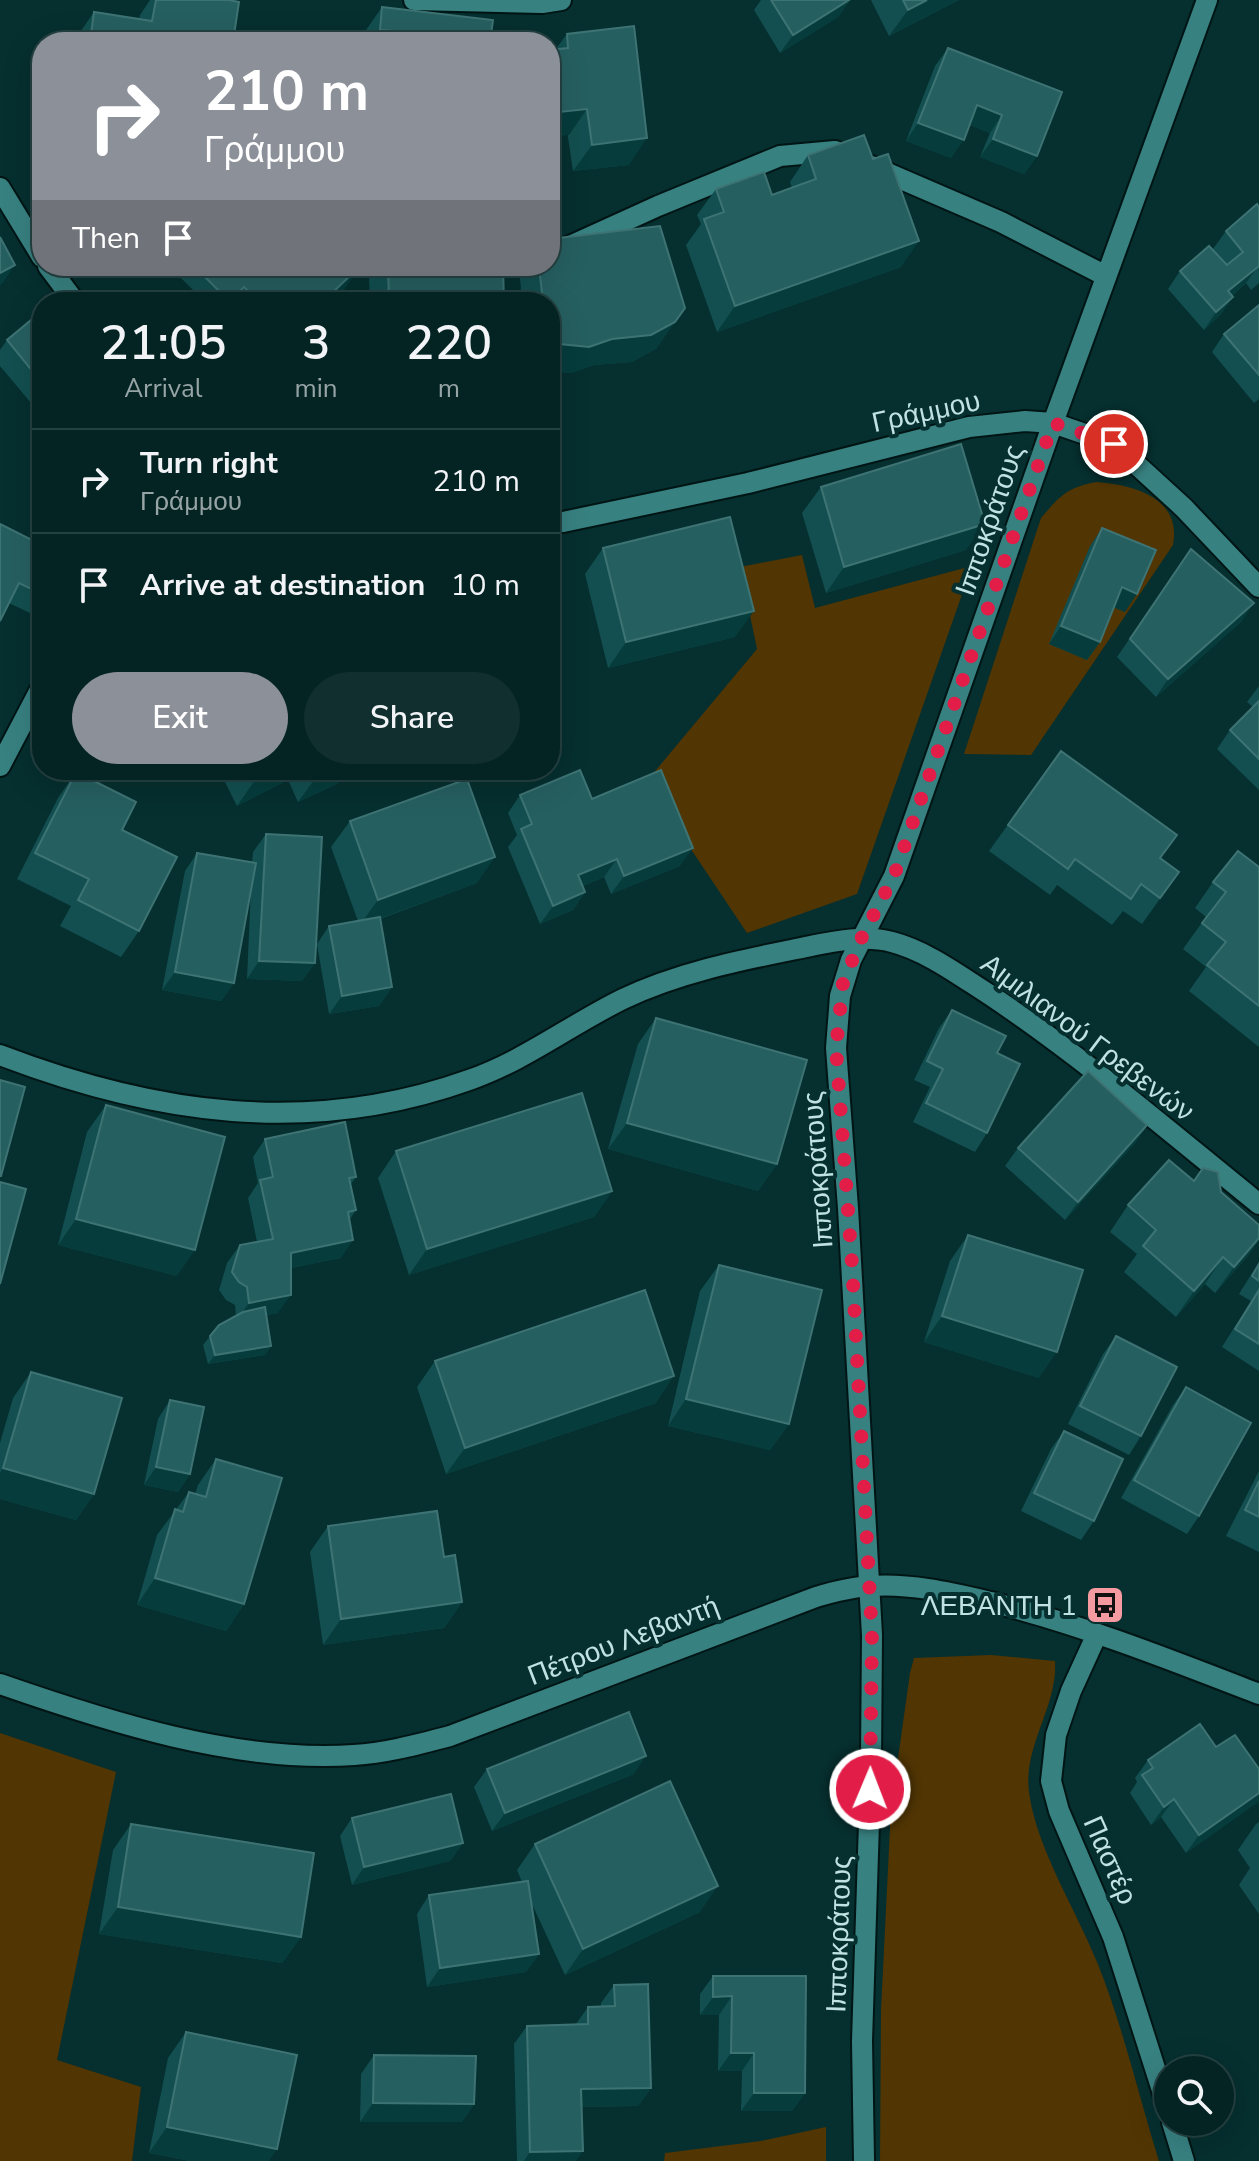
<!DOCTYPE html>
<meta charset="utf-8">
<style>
body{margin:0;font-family:"Nunito Sans",sans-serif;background:#122f30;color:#f1f3f6;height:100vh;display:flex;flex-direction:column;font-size:30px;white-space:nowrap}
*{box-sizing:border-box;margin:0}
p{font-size:26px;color:#97a4a6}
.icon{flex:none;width:44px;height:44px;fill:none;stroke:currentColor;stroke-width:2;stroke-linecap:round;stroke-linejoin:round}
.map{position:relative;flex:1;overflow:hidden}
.panel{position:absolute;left:32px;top:292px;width:528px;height:488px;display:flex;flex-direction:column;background:#042323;border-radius:32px;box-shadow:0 8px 32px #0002,0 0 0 2px #254041}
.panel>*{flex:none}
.guide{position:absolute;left:32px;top:32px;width:528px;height:244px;border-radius:32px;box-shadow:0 8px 32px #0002,0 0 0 2px #254041;background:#8c9099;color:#fff;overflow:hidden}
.fabs{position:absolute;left:1154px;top:2056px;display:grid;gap:16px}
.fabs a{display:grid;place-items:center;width:80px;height:80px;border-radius:50%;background:#042323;box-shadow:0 8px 32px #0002,0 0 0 2px #254041;font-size:40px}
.pin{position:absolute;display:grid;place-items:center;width:68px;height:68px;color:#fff;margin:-34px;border:4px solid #fff;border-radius:50%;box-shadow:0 2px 8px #0007}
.me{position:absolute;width:88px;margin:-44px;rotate:1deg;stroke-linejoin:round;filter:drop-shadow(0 0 6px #0008)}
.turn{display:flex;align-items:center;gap:28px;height:168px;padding:0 40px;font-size:36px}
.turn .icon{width:104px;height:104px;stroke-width:2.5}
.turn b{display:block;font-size:56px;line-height:68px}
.then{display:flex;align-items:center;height:76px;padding:0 40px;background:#0003;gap:16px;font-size:30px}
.eta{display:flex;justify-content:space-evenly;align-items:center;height:136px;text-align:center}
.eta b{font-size:48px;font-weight:600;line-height:56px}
.action{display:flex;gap:16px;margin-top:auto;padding:16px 40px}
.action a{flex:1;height:92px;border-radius:48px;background:#8c9099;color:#fff;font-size:32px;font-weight:600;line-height:92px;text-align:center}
.action a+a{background:#122f30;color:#f1f3f6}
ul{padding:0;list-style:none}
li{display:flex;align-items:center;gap:24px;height:104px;padding:0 40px;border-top:2px solid #254041}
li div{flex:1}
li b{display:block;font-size:30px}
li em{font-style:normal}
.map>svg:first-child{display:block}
</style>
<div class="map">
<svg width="1259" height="2161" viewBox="0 0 1259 2161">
<rect width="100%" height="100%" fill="#062f2f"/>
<g fill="#513503">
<path d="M1097,482c37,3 85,16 76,63l-142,210 -67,-1 77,-236c19,-22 26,-31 56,-36z"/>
<polygon points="802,555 815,608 972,566 857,894 747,933 646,782 757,649 740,567"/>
<path d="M991,1655l64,6c3,45 -32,85 -26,131 7,55 47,118 68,170 25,61 42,135 62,199h-279l1,-151 10,-202 19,-135 4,-15z"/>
<polygon points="0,1733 116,1772 57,2060 141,2087 132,2161 0,2161"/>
<polygon points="826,2127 826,2161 664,2161 665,2153 761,2141"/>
</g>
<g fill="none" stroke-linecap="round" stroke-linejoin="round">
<defs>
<g id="minor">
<polyline points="414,0 542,3 561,0"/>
<polyline points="871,166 1001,222 1106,276"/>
<polyline points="0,188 42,257"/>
<polyline points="550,255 658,206 780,156 835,151 841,154"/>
<polyline points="48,266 75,302"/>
<polyline points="550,522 563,522 748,483 969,427 1025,421 1053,423 1114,444 1184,508 1259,587"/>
<polyline points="0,766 42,686"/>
<path d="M0,1055c154,59 310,82 469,25 55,-19 101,-55 154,-81 54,-26 114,-38 173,-50 31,-6 65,-15 96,-7 35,9 68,34 98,53 94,63 181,138 269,209"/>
<polyline points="1097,1634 1071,1691 1056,1735 1051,1781 1059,1811 1113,1937 1168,2109"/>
<path d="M0,1684c109,38 237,79 354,71 33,-2 65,-11 96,-19l366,-139c17,-5 35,-10 54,-11 41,-3 82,7 121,16 92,23 180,58 268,92"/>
<polyline points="1172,2122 1184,2161"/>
<polyline points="864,2161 862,2041 871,1760 872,1635 848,1208 836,1048 840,996 851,960 894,876 1053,423 1207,0"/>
</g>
</defs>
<use href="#minor" stroke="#011515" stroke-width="24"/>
<use href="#minor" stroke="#388181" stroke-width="20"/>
</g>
<g fill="#134f50">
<polygon points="150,0 229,0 233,42 76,42 76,38 94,12 139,19 140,15"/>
<polygon points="761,0 850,0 838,17 780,53 754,10"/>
<polygon points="871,0 959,0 889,36"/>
<polygon points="382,7 490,42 363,42 364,33"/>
<polygon points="567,34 629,165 573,171 555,50"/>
<polygon points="948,48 1037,156 1024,174 980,157 990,133 970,125 951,158 906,141 935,66"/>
<polygon points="808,155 901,267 717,332 686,245 701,224 697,215 716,189 772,195 792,188 790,182"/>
<polygon points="1259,207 1259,283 1251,290 1246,283 1232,296 1233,297 1220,315 1204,330 1168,289 1180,271 1213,249 1226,231"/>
<polygon points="148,266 360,266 342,292 332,302 189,302 196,293 171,268 160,278"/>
<polygon points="379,266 503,266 504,302 370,302 369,279"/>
<polygon points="519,266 550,266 657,348 632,362 594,365 571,373 550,371 550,302 522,302"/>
<polygon points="1259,305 1259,399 1254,403 1212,352 1224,334"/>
<polygon points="42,311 42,416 0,366 0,350 7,340"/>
<polygon points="821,487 966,550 826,593 802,513"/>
<polygon points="0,524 42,545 42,599 32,614 9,603"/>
<polygon points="1102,528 1125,612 1114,607 1100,642 1087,660 1049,644 1090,546"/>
<polygon points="603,548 735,637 608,668 585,574"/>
<polygon points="1191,549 1242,621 1156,697 1117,657"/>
<polygon points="1259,686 1259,790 1217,749 1230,730 1253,707 1247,702"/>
<polygon points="1061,751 1161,858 1179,872 1142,924 1123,911 1112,925 1057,885 1050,895 989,851"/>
<polygon points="219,770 346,770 337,784 298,802 288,780 237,806"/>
<polygon points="76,772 139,931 121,957 60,926 71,906 17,879 58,798"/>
<polygon points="520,795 592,799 680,866 611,894 604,877 583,886 585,892 573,910 540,924 508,847 517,835 508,813"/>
<polygon points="350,821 477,883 380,919 392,987 379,1006 329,1014 317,944 329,926 358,921 331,847"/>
<polygon points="266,834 315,963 302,981 247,979 251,887 234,983 221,1001 162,990 185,871 197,853 252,863 253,852"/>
<polygon points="1259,867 1259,1047 1189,991 1206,967 1183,949 1206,917 1195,908 1213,882"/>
<polygon points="952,1010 997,1053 987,1133 975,1152 913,1122 930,1087 914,1080 939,1028"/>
<polygon points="656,1018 777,1164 758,1191 608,1149 638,1044"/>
<polygon points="106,1105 177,1276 58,1245 87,1132"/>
<polygon points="1147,1125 1135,1143 1065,1220 1005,1166 1018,1148"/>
<polygon points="265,1139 356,1177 351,1184 356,1210 350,1219 341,1258 291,1268 278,1313 266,1315 271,1346 265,1355 208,1364 203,1345 219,1325 236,1316 235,1305 226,1300 219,1290 227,1263 240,1245 257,1242 248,1198 258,1183 253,1157"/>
<polygon points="396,1151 612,1191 594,1217 409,1275 378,1178"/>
<polygon points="1203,1168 1221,1192 1259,1225 1259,1240 1247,1257 1215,1293 1205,1284 1176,1317 1124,1272 1137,1254 1110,1232 1128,1205 1194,1180"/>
<polygon points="968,1235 1039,1378 924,1342 950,1261"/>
<polygon points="1259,1262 1259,1371 1222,1347 1251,1301 1239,1294"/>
<polygon points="719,1265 789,1424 770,1450 668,1426 700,1291"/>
<polygon points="1116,1336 1141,1436 1129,1455 1068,1424 1103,1354"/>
<polygon points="435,1361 656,1403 446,1474 417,1387"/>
<polygon points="31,1372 94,1494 76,1520 0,1499 0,1443 13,1398"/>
<polygon points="1186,1387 1199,1516 1187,1534 1121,1498 1173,1405"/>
<polygon points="170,1400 190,1474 178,1492 144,1485 158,1419"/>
<polygon points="1064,1431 1094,1521 1081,1540 1021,1511 1051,1449"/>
<polygon points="216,1459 244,1604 226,1631 137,1605 157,1535 189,1492 195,1494 198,1485"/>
<polygon points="1259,1471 1259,1552 1226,1536"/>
<polygon points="328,1526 444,1557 462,1602 444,1628 323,1645 310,1552"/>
<polygon points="1216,1747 1259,1769 1259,1801 1186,1853 1161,1817 1151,1825 1130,1793 1137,1782 1135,1778 1148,1760"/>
<polygon points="487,1769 634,1774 492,1831 474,1787"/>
<polygon points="352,1818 463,1843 450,1861 352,1885 340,1836"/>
<polygon points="1259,1822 1259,1914 1239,1885 1250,1868 1238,1850 1256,1824"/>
<polygon points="131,1824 301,1937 282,1963 99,1934 113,1850"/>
<polygon points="535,1844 700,1912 565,1975 531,1902 539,1954 526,1972 427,1987 417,1914 429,1895 522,1882 517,1870"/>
<polygon points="713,1976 806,1976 805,2093 792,2111 741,2111 742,2071 718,2071 719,2015 700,2015 700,1994"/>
<polygon points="614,1985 651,2088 638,2106 582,2107 576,2161 517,2161 514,2044 527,2026 576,2024 588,2007 601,2006 601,2003"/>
<polygon points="186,2032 269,2161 190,2161 149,2153 168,2058"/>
<polygon points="374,2055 474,2104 462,2122 360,2122 361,2074"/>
</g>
<g fill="#063c3c">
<polygon points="850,0 838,17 780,53 793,35"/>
<polygon points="927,0 959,0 889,36 908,10"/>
<polygon points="380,30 393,31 385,42 372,42"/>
<polygon points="977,105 1002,115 990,133 965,123"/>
<polygon points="587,109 569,135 550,137 550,113"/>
<polygon points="918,123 964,140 951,158 906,141"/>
<polygon points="647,138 629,165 573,171 592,145"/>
<polygon points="993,139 1037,156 1024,174 980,157"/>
<polygon points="919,241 901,267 717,332 735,306"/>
<polygon points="15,265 2,284 0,285 0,273"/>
<polygon points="1259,265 1246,283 1216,310 1228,291"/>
<polygon points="360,266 342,292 332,302 323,302"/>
<polygon points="244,287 234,302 229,302"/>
<polygon points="1233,297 1220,315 1204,330 1216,312"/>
<polygon points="675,322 657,348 632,362 594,365 571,373 550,371 550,343 612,339"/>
<polygon points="985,524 966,550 826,593 844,567"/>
<polygon points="1122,587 1137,594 1125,612 1110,606"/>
<polygon points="1254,603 1242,621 1156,697 1168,679"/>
<polygon points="754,611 735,637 608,668 626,642"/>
<polygon points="1061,626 1100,642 1087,660 1049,644"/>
<polygon points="275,770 296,770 288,780 237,806 255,780"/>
<polygon points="329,770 346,770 337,784 298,802 317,776"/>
<polygon points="693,848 680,866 611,894 624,876"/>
<polygon points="495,857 477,883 359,926 378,900"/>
<polygon points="617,859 604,877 565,893 578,875"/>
<polygon points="585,892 573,910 540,924 553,906"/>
<polygon points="259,961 315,963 302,981 247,979"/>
<polygon points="175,972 234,983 221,1001 162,990"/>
<polygon points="392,987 379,1006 329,1014 342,996"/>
<polygon points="627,1123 777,1164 758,1191 608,1149"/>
<polygon points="1147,1125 1135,1143 1065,1220 1078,1202"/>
<polygon points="612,1191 594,1217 409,1275 427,1249"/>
<polygon points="76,1219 195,1250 177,1276 58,1245"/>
<polygon points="1259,1238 1259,1240 1247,1257 1215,1293 1234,1267"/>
<polygon points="353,1240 341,1258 278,1271 291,1253"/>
<polygon points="1223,1257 1205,1284 1176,1317 1194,1291"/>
<polygon points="291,1295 278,1313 236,1321 249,1303"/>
<polygon points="942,1316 1057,1352 1039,1378 924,1342"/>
<polygon points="271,1346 265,1355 208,1364 215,1355"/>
<polygon points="674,1376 656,1403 446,1474 465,1448"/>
<polygon points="686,1399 789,1424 770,1450 668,1426"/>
<polygon points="156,1467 190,1474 178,1492 144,1485"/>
<polygon points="3,1468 94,1494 76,1520 0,1499 0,1473"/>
<polygon points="155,1578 244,1604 226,1631 137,1605"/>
<polygon points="462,1602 444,1628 323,1645 341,1619"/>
<polygon points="646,1756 634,1774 492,1831 505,1813"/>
<polygon points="1259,1793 1259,1801 1257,1803 1186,1853 1199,1835"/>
<polygon points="1174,1799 1161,1817 1151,1825 1164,1807"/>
<polygon points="463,1843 450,1861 352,1885 364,1867"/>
<polygon points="718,1886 700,1912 565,1975 583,1949"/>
<polygon points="118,1907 301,1937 282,1963 99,1934"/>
<polygon points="539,1954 526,1972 427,1987 440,1968"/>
<polygon points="732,1996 719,2015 700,2015 713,1997"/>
<polygon points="731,2053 754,2053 742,2071 718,2071"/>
<polygon points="651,2088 638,2106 569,2107 581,2089"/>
<polygon points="754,2093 805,2093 792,2111 741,2111"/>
<polygon points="373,2103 474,2104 462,2122 360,2122"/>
<polygon points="167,2127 277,2149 269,2161 190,2161 149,2153"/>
<polygon points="583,2151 576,2161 524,2161 530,2152"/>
</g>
<g fill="#265f60" stroke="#3e7374" stroke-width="2">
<polygon points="156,0 229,0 239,2 233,42 90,42 94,12 152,21"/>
<polygon points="771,0 849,0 793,35"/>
<polygon points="903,0 927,0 908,10"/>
<polygon points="382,7 493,20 490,42 391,42 393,31 380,30"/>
<polygon points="634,26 647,138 592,145 587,109 550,113 550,50 568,48 567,34"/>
<polygon points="948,48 1062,92 1037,156 993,139 1002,115 977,105 964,140 918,123"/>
<polygon points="864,135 873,159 888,154 919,241 735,306 704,219 724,212 716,189 764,172 772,195 816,179 808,155"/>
<polygon points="1257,204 1259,207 1259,266 1228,291 1233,297 1216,312 1180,271 1209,246 1227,265 1243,252 1226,231"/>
<polygon points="660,226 685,308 675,322 651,335 612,339 589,347 550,343 550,302 543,302 539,266 550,266 550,239"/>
<polygon points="0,237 15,265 0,273"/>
<polygon points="213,266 360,266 323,302 259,302 244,287 230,302 206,278 216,269"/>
<polygon points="388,266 503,266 504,302 389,302"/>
<polygon points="1259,305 1259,375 1224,334"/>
<polygon points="42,311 42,383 7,340"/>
<polygon points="961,444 985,524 844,567 821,487"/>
<polygon points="730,517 754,611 626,642 603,548"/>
<polygon points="0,524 42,545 42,594 19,583 0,621"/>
<polygon points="1102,528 1156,550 1137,594 1122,587 1100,642 1061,626"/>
<polygon points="1191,549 1254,603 1168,679 1130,639"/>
<polygon points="1259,701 1259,759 1230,730"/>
<polygon points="1061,751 1177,835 1160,858 1179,872 1160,898 1141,884 1131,899 1075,859 1068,869 1008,825"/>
<polygon points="251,770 275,770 255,780"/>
<polygon points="314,770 329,770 317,776"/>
<polygon points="580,770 592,799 661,770 693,848 624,876 617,859 578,875 585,892 553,906 521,829 532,824 520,795"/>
<polygon points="76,772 136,802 122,830 177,857 139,931 78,900 89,879 35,853"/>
<polygon points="467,779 495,857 378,900 350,821"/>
<polygon points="266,834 322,837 315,963 259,961"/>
<polygon points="1238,851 1259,867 1259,1006 1207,965 1226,942 1202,923 1226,892 1213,882"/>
<polygon points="197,853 256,863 234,983 175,972"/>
<polygon points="380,917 392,987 342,996 329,926"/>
<polygon points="952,1010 1006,1036 997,1053 1020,1064 987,1133 926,1103 943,1069 927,1061"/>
<polygon points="656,1018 807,1060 777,1164 627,1123"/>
<polygon points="1088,1071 1147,1125 1078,1202 1018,1148"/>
<polygon points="0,1080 25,1087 1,1176 0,1176"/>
<polygon points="582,1093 612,1191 427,1249 396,1151"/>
<polygon points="106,1105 225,1137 195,1250 76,1219"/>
<polygon points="345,1122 356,1177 349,1178 356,1210 348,1212 353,1240 291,1253 291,1295 249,1303 247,1287 239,1282 232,1272 240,1245 273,1239 260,1180 273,1177 265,1139"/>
<polygon points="1169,1160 1194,1181 1203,1168 1218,1172 1221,1192 1259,1225 1259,1238 1234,1267 1223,1257 1194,1291 1143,1246 1156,1230 1128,1205"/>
<polygon points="0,1182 26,1189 0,1284"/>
<polygon points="968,1235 1083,1270 1057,1352 942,1316"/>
<polygon points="1259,1264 1259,1281 1252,1276"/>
<polygon points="719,1265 822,1290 789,1424 686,1399"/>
<polygon points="645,1290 674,1376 465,1448 435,1361"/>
<polygon points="1259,1290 1259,1344 1235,1329"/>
<polygon points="265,1307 271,1346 215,1355 210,1336 219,1325 243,1312"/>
<polygon points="1116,1336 1177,1367 1141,1436 1080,1406"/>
<polygon points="31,1372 122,1398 94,1494 3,1468"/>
<polygon points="1186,1387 1251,1423 1199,1516 1134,1480"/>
<polygon points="170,1400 204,1407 190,1474 156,1467"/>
<polygon points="1064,1431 1123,1459 1094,1521 1034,1493"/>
<polygon points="216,1459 282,1478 244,1604 155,1578 175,1509 183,1512 189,1492 206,1497"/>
<polygon points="1259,1481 1259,1517 1245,1510"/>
<polygon points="437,1511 444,1557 455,1555 462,1602 341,1619 328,1526"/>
<polygon points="629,1712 646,1756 505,1813 487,1769"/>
<polygon points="1200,1724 1216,1747 1235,1735 1259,1769 1259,1793 1199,1835 1174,1799 1164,1807 1142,1775 1153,1768 1148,1760"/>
<polygon points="670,1781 718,1886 583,1949 535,1844"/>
<polygon points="451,1794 463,1843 364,1867 352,1818"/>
<polygon points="131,1824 314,1853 301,1937 118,1907"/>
<polygon points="528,1881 539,1954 440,1968 429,1895"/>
<polygon points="713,1976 806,1976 805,2093 754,2093 754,2053 731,2053 732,1996 713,1997"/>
<polygon points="648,1984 651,2088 581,2089 583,2151 530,2152 527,2026 588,2024 588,2007 615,2006 614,1985"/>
<polygon points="186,2032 297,2055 277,2149 167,2127"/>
<polygon points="374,2055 476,2056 474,2104 373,2103"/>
</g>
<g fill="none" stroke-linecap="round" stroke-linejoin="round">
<polyline stroke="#e11d48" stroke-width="14" stroke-dasharray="0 25.2" points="870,1789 872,1635 852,1264 836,1048 843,983 861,939 894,876 1053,423 1114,444"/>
</g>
<defs>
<symbol id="bus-square" viewBox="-11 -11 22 22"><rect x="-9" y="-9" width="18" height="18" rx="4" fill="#f49aa0" stroke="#062f2f"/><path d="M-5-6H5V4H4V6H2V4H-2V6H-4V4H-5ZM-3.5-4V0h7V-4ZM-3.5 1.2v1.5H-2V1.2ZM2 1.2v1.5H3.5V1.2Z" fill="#111"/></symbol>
</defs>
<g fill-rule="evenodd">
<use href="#bus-square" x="1083" y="1583" width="44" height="44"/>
</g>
<g text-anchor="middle" stroke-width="8" stroke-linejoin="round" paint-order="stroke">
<g font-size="28" fill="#c0e2e2" stroke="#062f2f">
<text transform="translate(926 411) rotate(-12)" y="10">Γράμμου</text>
<text transform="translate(989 520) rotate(-71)" y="10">Ιπποκράτους</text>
<text transform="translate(1088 1037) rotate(37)" y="10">Αιμιλιανού Γρεβενών</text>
<text transform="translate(817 1170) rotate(-94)" y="10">Ιπποκράτους</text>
<text transform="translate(623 1640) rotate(-21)" y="10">Πέτρου Λεβαντή</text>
<text transform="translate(1111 1860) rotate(66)" y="10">Παστέρ</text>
<text transform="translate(838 1934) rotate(-88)" y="10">Ιπποκράτους</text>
</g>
<g font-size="28" fill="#c0e2e2" stroke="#062f2f" text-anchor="end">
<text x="1077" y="1615">ΛΕΒΑΝΤΗ 1</text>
</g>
</g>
</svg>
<div class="fabs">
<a><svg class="icon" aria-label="search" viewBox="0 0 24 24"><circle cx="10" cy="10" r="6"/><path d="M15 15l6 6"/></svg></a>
</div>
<div class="pin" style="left:1114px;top:444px;background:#d93025"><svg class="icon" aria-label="arrive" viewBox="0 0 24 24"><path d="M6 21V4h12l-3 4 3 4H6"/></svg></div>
<svg class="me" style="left:870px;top:1789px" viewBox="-20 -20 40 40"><circle r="17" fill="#e11d48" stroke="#fff" stroke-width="3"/><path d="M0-11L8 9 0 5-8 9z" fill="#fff"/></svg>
<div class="guide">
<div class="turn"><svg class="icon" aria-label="right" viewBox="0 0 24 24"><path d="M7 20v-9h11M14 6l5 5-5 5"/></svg><div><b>210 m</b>Γράμμου</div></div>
<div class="then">Then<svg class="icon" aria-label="arrive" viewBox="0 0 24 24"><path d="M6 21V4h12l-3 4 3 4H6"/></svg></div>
</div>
<section class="panel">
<div class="eta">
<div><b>21:05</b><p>Arrival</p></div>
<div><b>3</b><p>min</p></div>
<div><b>220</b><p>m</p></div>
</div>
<ul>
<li><svg class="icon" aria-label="right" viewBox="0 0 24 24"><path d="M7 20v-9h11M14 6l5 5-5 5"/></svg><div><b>Turn right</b><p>Γράμμου</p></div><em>210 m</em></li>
<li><svg class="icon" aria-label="arrive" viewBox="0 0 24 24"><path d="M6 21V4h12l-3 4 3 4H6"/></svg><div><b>Arrive at destination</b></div><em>10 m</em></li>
</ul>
<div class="action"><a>Exit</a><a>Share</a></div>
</section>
</div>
